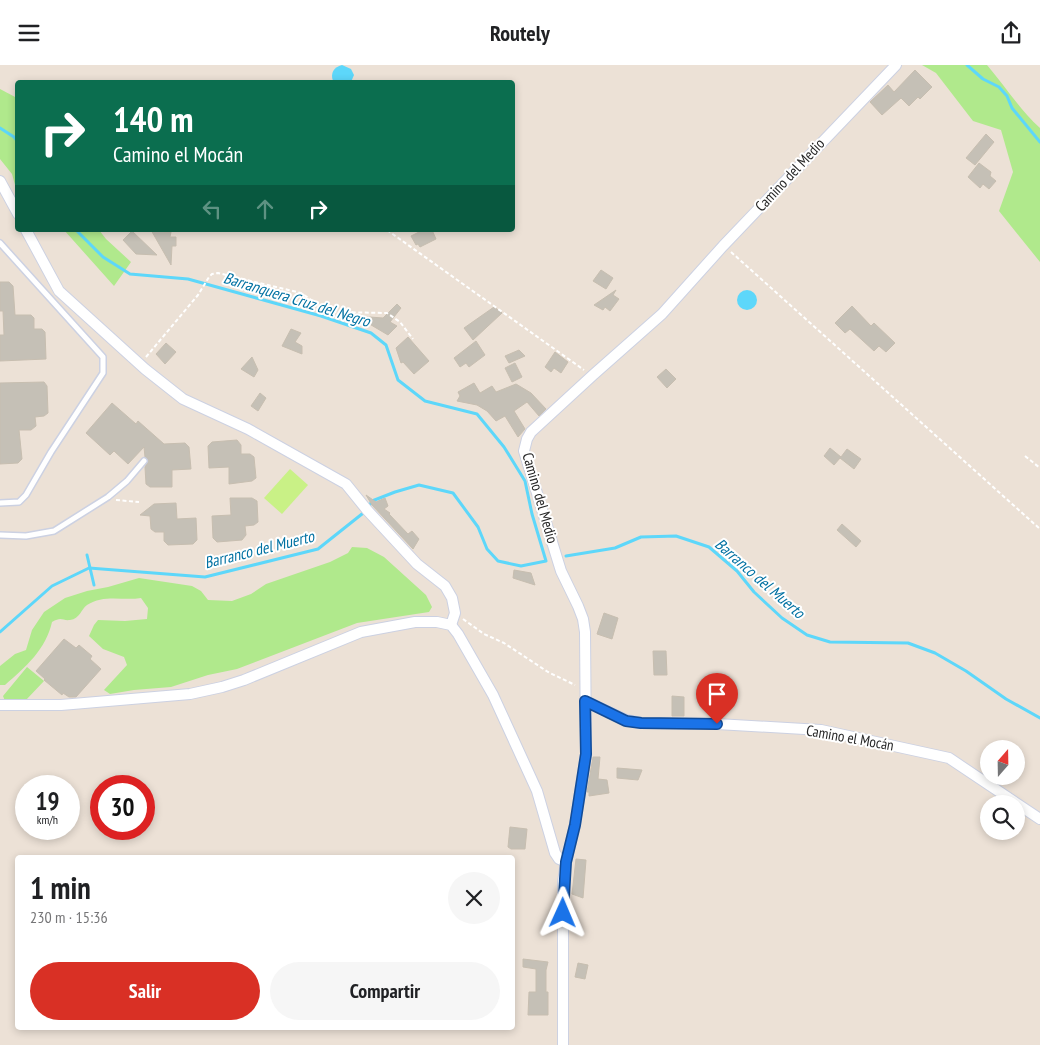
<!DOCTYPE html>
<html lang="es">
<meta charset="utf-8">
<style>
body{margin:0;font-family:"PT Sans Narrow",sans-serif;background:#f6f6f6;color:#202124;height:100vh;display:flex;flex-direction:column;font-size:19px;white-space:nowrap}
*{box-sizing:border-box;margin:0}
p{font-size:16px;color:#757577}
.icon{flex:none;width:28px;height:28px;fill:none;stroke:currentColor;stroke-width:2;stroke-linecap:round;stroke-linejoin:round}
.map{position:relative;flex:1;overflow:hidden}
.details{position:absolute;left:15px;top:790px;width:500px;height:175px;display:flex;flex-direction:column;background:#fff;border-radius:5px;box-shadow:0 2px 8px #0003}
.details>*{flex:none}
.top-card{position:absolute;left:15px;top:15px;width:500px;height:152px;border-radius:5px;box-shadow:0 2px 8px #0003;background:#0b6e4f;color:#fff;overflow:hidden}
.needle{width:32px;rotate:20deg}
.controls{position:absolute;left:980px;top:675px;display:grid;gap:10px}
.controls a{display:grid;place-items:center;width:45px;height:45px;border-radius:50%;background:#fff;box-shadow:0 2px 8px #0003;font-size:25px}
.speed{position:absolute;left:15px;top:710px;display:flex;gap:10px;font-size:25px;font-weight:700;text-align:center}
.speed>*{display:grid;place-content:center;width:65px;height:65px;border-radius:50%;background:#fff;box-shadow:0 2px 8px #0003;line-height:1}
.speed small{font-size:12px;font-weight:400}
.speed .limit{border:8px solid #d22;background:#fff;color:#111}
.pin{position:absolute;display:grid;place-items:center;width:42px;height:42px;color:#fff;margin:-51px -21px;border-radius:50% 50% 50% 0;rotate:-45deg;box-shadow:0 0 5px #0007}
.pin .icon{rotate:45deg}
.me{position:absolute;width:55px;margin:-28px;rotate:1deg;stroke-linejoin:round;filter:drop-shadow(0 0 4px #0008)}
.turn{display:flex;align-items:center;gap:18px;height:105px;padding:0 15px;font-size:22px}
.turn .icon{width:65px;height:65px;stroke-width:2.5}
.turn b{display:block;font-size:35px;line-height:42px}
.lanes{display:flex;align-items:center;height:48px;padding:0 15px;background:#0003;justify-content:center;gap:25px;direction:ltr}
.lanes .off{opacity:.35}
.round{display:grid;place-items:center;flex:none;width:52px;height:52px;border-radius:26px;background:#f6f6f6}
.head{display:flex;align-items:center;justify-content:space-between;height:85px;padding:0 15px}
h1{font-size:30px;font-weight:800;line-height:38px}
.action{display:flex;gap:10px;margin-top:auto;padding:10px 15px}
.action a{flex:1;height:58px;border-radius:30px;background:#d93025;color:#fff;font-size:20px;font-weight:800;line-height:58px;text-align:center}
.action a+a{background:#f6f6f6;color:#202124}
header{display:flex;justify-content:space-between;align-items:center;height:65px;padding:0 15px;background:#fff;font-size:22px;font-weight:800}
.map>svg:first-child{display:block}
</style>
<header><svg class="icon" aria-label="menu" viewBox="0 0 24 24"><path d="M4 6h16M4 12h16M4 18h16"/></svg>Routely<svg class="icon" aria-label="share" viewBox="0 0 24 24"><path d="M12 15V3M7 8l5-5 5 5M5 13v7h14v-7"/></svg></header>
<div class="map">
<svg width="1040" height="980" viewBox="0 0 1040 980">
<rect width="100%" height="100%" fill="#ece1d6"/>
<g fill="#b0e98c">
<path d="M922,0h65c18,21 33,45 53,63v134l-41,-51 14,-39 -12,-42 -28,-9 -37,-48z"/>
<polygon points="0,24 17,33 17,127 12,109 0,94"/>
<polygon points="64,165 99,165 106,174 131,197 114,221"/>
<path d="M352,482l15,1 17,9 42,38 6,12 -3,5 -72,11 -120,46 -29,6 -37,12 -37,3 -24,4 -6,-4 23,-25 -3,-8 -21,-8 -14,-13 5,-11 4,-5 27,1 22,-2 1,-11 -7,-10c-18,3 -37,-4 -54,7 -6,4 -7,14 -17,15 -8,1 -8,-4 -18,2 -6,27 -26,45 -47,63h-5v-19l15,-12 11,-4 6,-20 12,-18 21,-14 22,-7 21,-4 31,-9 53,8 9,5 7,9 24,1 19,-7 15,-10 64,-22 18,-9z"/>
<polygon points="27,602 44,616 26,635 14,634 5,636 3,631"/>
</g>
<polygon fill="#c9f186" points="290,404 308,420 282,449 264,433"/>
<g fill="#5dd7fa">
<path d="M342,0l9,4 3,6 -3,7 -18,-1c-3,-8 1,-14 9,-16z"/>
<circle cx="747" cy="235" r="10"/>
</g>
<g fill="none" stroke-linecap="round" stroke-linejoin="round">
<g stroke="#5dd7fa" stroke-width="3">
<polyline points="967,0 983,14 999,22 1007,31 1012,43 1040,77"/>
<polyline points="0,63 14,72 18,77"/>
<polyline points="87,490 94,520"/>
<polyline points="566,491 615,483 641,472 676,471 709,482 737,506 754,527 782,553 807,570 830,577 908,578 935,588 966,606 1006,634 1040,653"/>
<polyline points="0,567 52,521 89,503 205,512 318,484 367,445 372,436 395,427 419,420 453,428 478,462 487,484 498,496 521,501 546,496 532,449 525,416 504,382 477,349 425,336 398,315 386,280 371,268 321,251 188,214 130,209 103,192 76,165"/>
</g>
</g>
<g fill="#c5c0b6" stroke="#c7beb0">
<polygon points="915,5 932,22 920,34 918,32 909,41 901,33 882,50 870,37 888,20 894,27"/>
<polygon points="986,69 994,77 975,100 966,93"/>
<polygon points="979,98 991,107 990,111 996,116 989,124 983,119 980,123 968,112"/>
<polygon points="151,165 164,165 164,167 171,167 170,172 176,172 176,181 172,181 171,200"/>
<polygon points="423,165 432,165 436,174 420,182 418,179 416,180 411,171"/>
<polygon points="132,166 157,190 136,189 123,175"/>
<polygon points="601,205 613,213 606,224 593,216"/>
<polygon points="0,217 9,217 13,221 15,250 31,250 34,253 34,264 42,264 45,267 46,294 0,296 0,270 4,270 3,246 0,246"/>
<polygon points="616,225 613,230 619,234 610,246 605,242 603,245 594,240"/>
<polygon points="397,239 401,243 390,257 397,261 388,270 356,251 383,253"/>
<polygon points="852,241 871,261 874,258 895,278 886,287 879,281 874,286 850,264 845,268 835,258"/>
<polygon points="494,242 502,248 473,275 464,263"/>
<polygon points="291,264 301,268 295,277 302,281 302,289 282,281"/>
<polygon points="408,272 429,296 414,309 403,297 401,298 396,283"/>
<polygon points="476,276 485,290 469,302 466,298 460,302 454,293"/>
<polygon points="166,278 176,287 165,299 156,289"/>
<polygon points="519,285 525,291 509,298 505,291"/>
<polygon points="555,287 568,297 561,308 554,303 551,307 545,302"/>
<polygon points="252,292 258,305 254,312 241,304"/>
<polygon points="515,298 522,312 512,317 505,303"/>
<polygon points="666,304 676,314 667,323 657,312"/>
<polygon points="44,317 47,321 48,348 44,351 35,352 36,361 31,365 19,365 22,394 18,398 0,399 0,318"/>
<polygon points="474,318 480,328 492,321 496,327 516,319 531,328 546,344 539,351 527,337 514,346 525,364 518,372 505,351 496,356 487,346 477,340 457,336 460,331 458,327"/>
<polygon points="260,328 266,333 258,346 251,341"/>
<polygon points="112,338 136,359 138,356 164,379 185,378 189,382 191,404 172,405 172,422 150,422 146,419 145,402 148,396 145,392 144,382 128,399 114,386 110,390 86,368"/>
<polygon points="237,375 241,380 241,389 250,389 254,392 256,413 252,416 229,419 229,402 209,403 208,381 212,377"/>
<polygon points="830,383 841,392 847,384 861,394 854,404 840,393 834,400 824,391"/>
<polygon points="366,430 376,437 385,433 388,441 384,444 390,448 389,449 408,469 412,466 419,474 413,484 372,440"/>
<polygon points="230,433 252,433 257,436 258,457 254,460 245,461 246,470 242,475 217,477 213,473 212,451 231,450"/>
<polygon points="176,438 177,454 196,453 197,475 193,479 168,480 164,476 164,467 155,467 151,464 150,451 140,450 154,439"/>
<polygon points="842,459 861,476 856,482 837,465"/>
<polygon points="514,505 531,508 535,520 513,513"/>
<polygon points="604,548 618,553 612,574 597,569"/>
<polygon points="64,574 76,583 79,580 92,591 90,594 101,604 76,632 69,632 63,628 62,630 44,615 45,614 36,606"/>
<polygon points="653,586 666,586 667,610 654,610"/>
<polygon points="672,631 684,632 684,651 672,651"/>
<polygon points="593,692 600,692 598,714 607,715 609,728 589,731 589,727 587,727"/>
<polygon points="617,703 642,705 638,715 617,713"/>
<polygon points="510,762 527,764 525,784 511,784 508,782"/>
<polygon points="576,794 586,795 583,833 572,829"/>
<polygon points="523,894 548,897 546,905 546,927 548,927 548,950 528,950 529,927 536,927 536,904 523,902"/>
<polygon points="578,898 588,900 585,914 575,912"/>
</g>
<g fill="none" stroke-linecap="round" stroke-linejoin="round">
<defs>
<g id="service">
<polyline points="0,178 103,292 103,308 51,387 26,430 19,437 0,438"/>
<polyline points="0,470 26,471 54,466 108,432 127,416 144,396"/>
</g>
<g id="minor">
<polyline points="0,116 18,149"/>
<polyline points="26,165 59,226 145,304 183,334 248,364 346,419 367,445 417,499 445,521 452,533 455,548 451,560"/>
<polyline points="585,636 626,655 641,658 717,659 821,665 949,693 1040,754"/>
<polyline points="0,640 61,640 190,629 222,622 244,615 361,567 415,557 437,557 451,560 458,569 493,630 537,726 555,788 559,794 566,797"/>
<polyline points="563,980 563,817 566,797 575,760 586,689 585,567 583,554 578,541 561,506 524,386 527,374 531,367 593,310 662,249 723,181 896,0"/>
</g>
</defs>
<use href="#service" stroke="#ccd1e2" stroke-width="8"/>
<use href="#minor" stroke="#ccd1e2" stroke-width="12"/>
<g stroke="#fff" stroke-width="2" stroke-dasharray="4 2.5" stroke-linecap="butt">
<polyline points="387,165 584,305"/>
<polyline points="731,187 1040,464"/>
<polyline points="146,292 198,230 209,212 212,209 218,208 301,228 317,239 336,247 387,248 400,257 413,274"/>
<polyline points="1025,391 1040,403"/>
<polyline points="116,435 139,437"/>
<polyline points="463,554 484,569 504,578 548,607 575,620"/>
</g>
<use href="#service" stroke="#fff" stroke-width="5"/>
<use href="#minor" stroke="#fff" stroke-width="10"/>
</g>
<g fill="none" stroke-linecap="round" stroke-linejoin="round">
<defs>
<polyline id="route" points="563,848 566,797 575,760 586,689 585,636 626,656 641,658 717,659"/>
</defs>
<use href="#route" stroke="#114b97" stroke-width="12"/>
<use href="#route" stroke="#1a73e8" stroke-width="9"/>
</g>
<g text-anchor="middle" stroke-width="4" stroke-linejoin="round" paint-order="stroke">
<g font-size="15" fill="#272727" stroke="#fff">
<text transform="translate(790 110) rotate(-47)" y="5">Camino del Medio</text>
<text transform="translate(540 433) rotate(74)" y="5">Camino del Medio</text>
<text transform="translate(850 673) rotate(10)" y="5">Camino el Mocán</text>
</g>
<g font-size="16" font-style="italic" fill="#0071a2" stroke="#fff">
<text transform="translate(297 234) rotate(17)" y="6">Barranquera Cruz del Negro</text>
<text transform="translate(259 484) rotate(-14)" y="6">Barranco del Muerto</text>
<text transform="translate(760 513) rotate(41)" y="6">Barranco del Muerto</text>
</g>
</g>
</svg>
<div class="controls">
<a><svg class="needle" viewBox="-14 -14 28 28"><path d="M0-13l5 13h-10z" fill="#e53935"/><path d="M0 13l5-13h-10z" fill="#757577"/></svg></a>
<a><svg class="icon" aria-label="search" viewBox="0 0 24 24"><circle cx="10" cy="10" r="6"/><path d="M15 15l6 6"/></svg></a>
</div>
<div class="speed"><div>19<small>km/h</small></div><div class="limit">30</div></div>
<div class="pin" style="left:717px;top:659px;background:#d93025"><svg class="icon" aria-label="arrive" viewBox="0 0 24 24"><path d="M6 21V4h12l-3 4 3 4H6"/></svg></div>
<svg class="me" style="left:563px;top:848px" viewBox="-20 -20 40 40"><path d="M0-17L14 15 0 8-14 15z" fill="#1a73e8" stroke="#fff" stroke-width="4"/></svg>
<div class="top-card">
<div class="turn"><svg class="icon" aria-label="right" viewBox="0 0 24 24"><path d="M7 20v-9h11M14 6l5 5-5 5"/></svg><div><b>140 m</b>Camino el Mocán</div></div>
<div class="lanes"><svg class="icon off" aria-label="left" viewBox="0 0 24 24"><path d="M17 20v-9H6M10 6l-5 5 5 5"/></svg><svg class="icon off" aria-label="ahead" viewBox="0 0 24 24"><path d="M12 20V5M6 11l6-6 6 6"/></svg><svg class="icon" aria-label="right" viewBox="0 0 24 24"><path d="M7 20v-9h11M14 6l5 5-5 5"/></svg></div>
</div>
<section class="details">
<div class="head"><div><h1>1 min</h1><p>230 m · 15:36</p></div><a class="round"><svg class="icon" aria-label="close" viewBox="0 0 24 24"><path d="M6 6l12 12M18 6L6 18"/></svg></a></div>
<div class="action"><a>Salir</a><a>Compartir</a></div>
</section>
</div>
